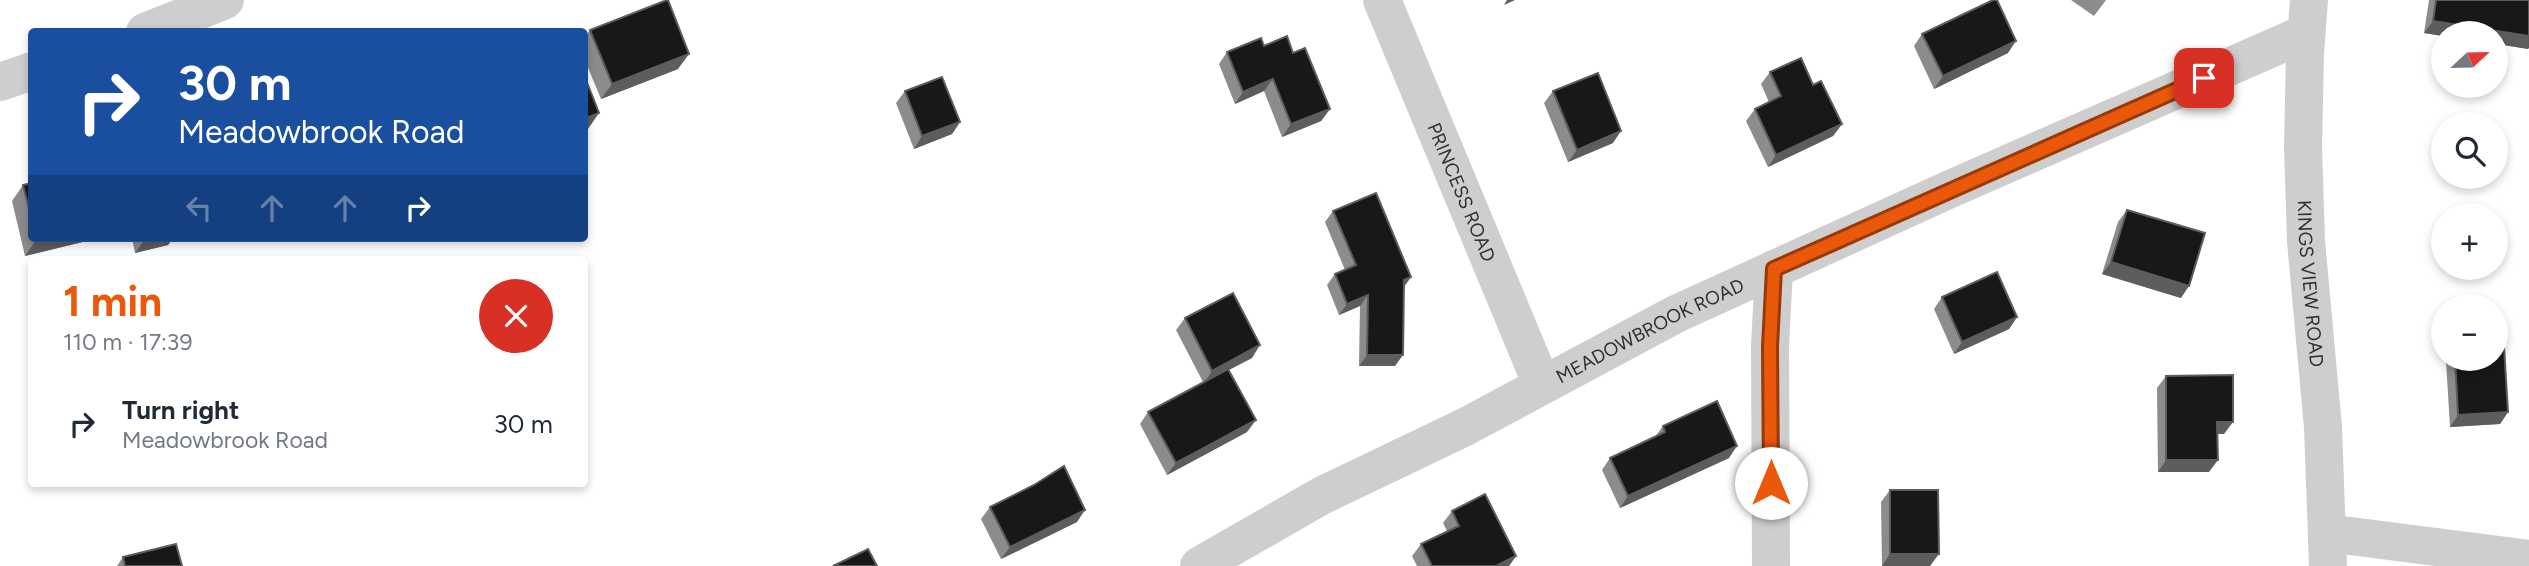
<!DOCTYPE html>
<meta charset="utf-8">
<style>
body{margin:0;font-family:Figtree,sans-serif;background:#f6f6f7;color:#1f2937;height:100vh;display:flex;flex-direction:column;font-size:26px;white-space:nowrap}
*{box-sizing:border-box;margin:0}
p{font-size:23px;color:#747a83}
.icon{flex:none;width:38px;height:38px;fill:none;stroke:currentColor;stroke-width:2;stroke-linecap:round;stroke-linejoin:round}
.map{position:relative;flex:1;overflow:hidden}
.panel{position:absolute;left:28px;top:256px;width:560px;height:231px;display:flex;flex-direction:column;background:#fff;border-radius:7px;box-shadow:0 4px 10px #0003}
.panel>*{flex:none}
.hud{position:absolute;left:28px;top:28px;width:560px;height:214px;border-radius:7px;box-shadow:0 4px 10px #0003;background:#1a4fa0;color:#fff;overflow:hidden}
.needle{width:46px;rotate:68deg}
.fabs{position:absolute;left:2431px;top:21px;display:grid;gap:14px}
.fabs a{display:grid;place-items:center;width:77px;height:77px;border-radius:50%;background:#fff;box-shadow:0 4px 10px #0003;font-size:35px}
.pin{position:absolute;display:grid;place-items:center;width:60px;height:60px;color:#fff;margin:-30px;border-radius:14px;box-shadow:0 4px 10px #0006}
.me{position:absolute;width:77px;margin:-38px;rotate:0deg;stroke-linejoin:round;filter:drop-shadow(0 0 5px #0008)}
.turn{display:flex;align-items:center;gap:24px;height:147px;padding:0 35px;font-size:32px}
.turn .icon{width:91px;height:91px;stroke-width:2.5}
.turn b{display:block;font-size:49px;line-height:60px}
.lanes{display:flex;align-items:center;height:66px;padding:0 35px;background:#0003;justify-content:center;gap:35px;direction:ltr}
.lanes .off{opacity:.35}
.round{display:grid;place-items:center;flex:none;width:74px;height:74px;border-radius:37px;background:#f6f6f7}
.head{display:flex;align-items:center;justify-content:space-between;height:119px;padding:0 35px}
h1{font-size:42px;font-weight:700;line-height:52px;color:#ea580c}
ul{padding:0;list-style:none}
li{display:flex;align-items:center;gap:21px;height:98px;padding:0 35px}
li div{flex:1}
li b{display:block;font-size:26px}
li em{font-style:normal}
.map>svg:first-child{display:block}
</style>
<div class="map">
<svg width="2529" height="566" viewBox="0 0 2529 566">
<rect width="100%" height="100%" fill="#fff"/>
<g fill="none" stroke-linecap="round" stroke-linejoin="round">
<g stroke="#cecece" stroke-width="38">
<path id="s1" d="M1382,0l160,385"/>
<path id="s2" d="M2309,0l-4,53 -2,94 3,94 17,186 5,139"/>
<polyline points="145,32 225,0"/>
<polyline points="0,82 32,71"/>
<polyline points="2327,533 2529,559"/>
<path id="s3" d="M1199,566l122,-70 144,-69 211,-113 272,-124 358,-157"/>
<polyline points="1771,566 1770,346 1774,269"/>
</g>
</g>
<g fill="#8c8c8c">
<polygon points="2071,0 2106,0 2094,16"/>
<polygon points="2429,0 2529,0 2528,49 2443,33 2443,36 2424,33"/>
<polygon points="590,30 678,69 601,99 584,58 584,38"/>
<polygon points="1922,34 2008,53 1934,89 1914,46"/>
<polygon points="1264,46 1293,53 1330,109 1321,121 1282,137 1264,91 1235,104 1219,64 1227,52"/>
<polygon points="1770,72 1813,85 1842,124 1833,136 1768,167 1746,121 1755,109 1769,102 1761,84"/>
<polygon points="905,91 960,122 952,134 914,149 896,103"/>
<polygon points="1553,91 1613,143 1568,162 1544,103"/>
<polygon points="32,183 32,238 99,238 25,256 12,201 23,185"/>
<polygon points="2127,210 2181,298 2102,274 2118,222"/>
<polygon points="1333,211 1411,277 1404,287 1395,366 1359,366 1360,306 1339,315 1327,285 1335,274 1345,270 1325,222"/>
<polygon points="132,238 173,238 168,245 135,253"/>
<polygon points="1942,297 2017,317 2009,329 1954,354 1934,309"/>
<polygon points="1185,318 1252,358 1228,370 1247,432 1167,475 1140,424 1148,412 1203,382 1176,330"/>
<polygon points="2448,359 2496,359 2508,412 2500,424 2450,427 2446,361"/>
<polygon points="2166,376 2224,434 2217,434 2209,472 2158,472 2157,388"/>
<polygon points="1663,426 1729,458 1620,508 1602,470 1610,458 1655,437"/>
<polygon points="1890,490 1930,566 1882,566 1881,502"/>
<polygon points="990,507 1077,522 1001,559 981,519"/>
<polygon points="1452,511 1516,556 1509,566 1417,566 1412,556 1421,544 1447,531 1443,523"/>
<polygon points="123,557 182,566 117,566"/>
</g>
<g fill="#5d5d5d">
<polygon points="1507,0 1515,0 1504,5"/>
<polygon points="2433,21 2529,36 2529,48 2528,49 2496,44 2496,33 2443,33 2443,36 2424,33"/>
<polygon points="2016,41 2008,53 1934,89 1943,76"/>
<polygon points="689,54 678,69 601,99 612,84"/>
<polygon points="1273,79 1264,91 1235,104 1243,92"/>
<polygon points="1330,109 1321,121 1282,137 1291,124"/>
<polygon points="599,113 588,129 584,130 584,119"/>
<polygon points="960,122 952,134 914,149 922,136"/>
<polygon points="1842,124 1833,136 1768,167 1776,155"/>
<polygon points="1621,131 1613,143 1568,162 1577,150"/>
<polygon points="46,238 99,238 25,256 36,240"/>
<polygon points="146,238 173,238 168,245 135,253"/>
<polygon points="2111,262 2189,286 2181,298 2102,274"/>
<polygon points="1411,277 1403,288 1404,280"/>
<polygon points="1368,295 1360,306 1339,315 1347,304"/>
<polygon points="2017,317 2009,329 1954,354 1962,342"/>
<polygon points="1260,345 1252,358 1204,383 1212,371"/>
<polygon points="1367,355 1403,355 1395,366 1359,366"/>
<polygon points="2508,412 2500,424 2450,427 2458,415"/>
<polygon points="1256,420 1247,432 1167,475 1176,463"/>
<polygon points="2217,422 2233,422 2224,434 2209,434"/>
<polygon points="1737,446 1729,458 1620,508 1628,496"/>
<polygon points="2166,460 2218,460 2209,472 2158,472"/>
<polygon points="1085,510 1077,522 1001,559 1010,547"/>
<polygon points="1890,554 1939,554 1930,566 1882,566"/>
<polygon points="1516,556 1509,566 1496,566"/>
</g>
<g fill="#181818" stroke="#5d5d5d" stroke-width="2">
<polygon points="667,0 668,0 689,54 612,84 590,30"/>
<polygon points="1993,0 1997,0 2016,41 1943,76 1922,34"/>
<polygon points="2436,0 2529,0 2529,36 2433,21"/>
<polygon points="1287,36 1293,53 1305,48 1330,109 1291,124 1273,79 1243,92 1227,52 1261,38 1264,46"/>
<polygon points="1801,58 1813,85 1821,81 1842,124 1776,155 1755,109 1781,96 1770,72"/>
<polygon points="1598,73 1621,131 1577,150 1553,91"/>
<polygon points="584,75 599,113 584,119"/>
<polygon points="942,77 960,122 922,136 905,91"/>
<polygon points="32,183 32,220 23,185"/>
<polygon points="1376,193 1411,277 1404,280 1403,355 1367,355 1368,295 1347,304 1335,274 1356,265 1333,211"/>
<polygon points="2127,210 2205,233 2189,286 2111,262"/>
<polygon points="1997,272 2017,317 1962,342 1942,297"/>
<polygon points="1233,293 1260,345 1212,371 1185,318"/>
<polygon points="2504,346 2508,412 2458,415 2455,359 2496,359 2496,347"/>
<polygon points="1228,369 1256,420 1176,463 1148,412"/>
<polygon points="2233,375 2233,422 2217,422 2218,460 2166,460 2166,376"/>
<polygon points="1717,401 1737,446 1628,496 1610,458 1665,432 1663,426"/>
<polygon points="1064,466 1085,510 1010,547 990,507 1034,485"/>
<polygon points="1890,490 1938,490 1939,554 1890,554"/>
<polygon points="1485,494 1516,556 1496,566 1432,566 1421,544 1459,526 1452,511"/>
<polygon points="176,544 182,566 125,566 123,557"/>
<polygon points="868,549 877,566 833,566"/>
</g>
<g fill="none" stroke-linecap="round" stroke-linejoin="round">
<defs>
<polyline id="route" points="1771,483 1770,346 1774,269 2204,78"/>
</defs>
<use href="#route" stroke="#983908" stroke-width="18"/>
<use href="#route" stroke="#ea580c" stroke-width="12"/>
</g>
<g text-anchor="middle" stroke-width="7" stroke-linejoin="round" paint-order="stroke">
<g font-size="19" fill="#313131" stroke="#fff">
<text dy="7" stroke="none"><textPath href="#s1" startOffset="208">PRINCESS ROAD</textPath></text>
<text dy="7" stroke="none"><textPath href="#s2" startOffset="284">KINGS VIEW ROAD</textPath></text>
<text dy="7" stroke="none"><textPath href="#s3" startOffset="509">MEADOWBROOK ROAD</textPath></text>
</g>
</g>
</svg>
<div class="fabs">
<a><svg class="needle" viewBox="-14 -14 28 28"><path d="M0-13l5 13h-10z" fill="#e53935"/><path d="M0 13l5-13h-10z" fill="#747a83"/></svg></a>
<a><svg class="icon" aria-label="search" viewBox="0 0 24 24"><circle cx="10" cy="10" r="6"/><path d="M15 15l6 6"/></svg></a>
<a>+</a>
<a>−</a>
</div>
<div class="pin" style="left:2204px;top:78px;background:#d93025"><svg class="icon" aria-label="arrive" viewBox="0 0 24 24"><path d="M6 21V4h12l-3 4 3 4H6"/></svg></div>
<svg class="me" style="left:1771px;top:483px" viewBox="-20 -20 40 40"><circle r="19" fill="#fff"/><path d="M0-13L10 11 0 6-10 11z" fill="#ea580c"/></svg>
<div class="hud">
<div class="turn"><svg class="icon" aria-label="right" viewBox="0 0 24 24"><path d="M7 20v-9h11M14 6l5 5-5 5"/></svg><div><b>30 m</b>Meadowbrook Road</div></div>
<div class="lanes"><svg class="icon off" aria-label="left" viewBox="0 0 24 24"><path d="M17 20v-9H6M10 6l-5 5 5 5"/></svg><svg class="icon off" aria-label="ahead" viewBox="0 0 24 24"><path d="M12 20V5M6 11l6-6 6 6"/></svg><svg class="icon off" aria-label="ahead" viewBox="0 0 24 24"><path d="M12 20V5M6 11l6-6 6 6"/></svg><svg class="icon" aria-label="right" viewBox="0 0 24 24"><path d="M7 20v-9h11M14 6l5 5-5 5"/></svg></div>
</div>
<section class="panel">
<div class="head"><div><h1>1 min</h1><p>110 m · 17:39</p></div><a class="round" style="background:#d93025;color:#fff"><svg class="icon" aria-label="close" viewBox="0 0 24 24"><path d="M6 6l12 12M18 6L6 18"/></svg></a></div>
<ul>
<li><svg class="icon" aria-label="right" viewBox="0 0 24 24"><path d="M7 20v-9h11M14 6l5 5-5 5"/></svg><div><b>Turn right</b><p>Meadowbrook Road</p></div><em>30 m</em></li>
</ul>
</section>
</div>
